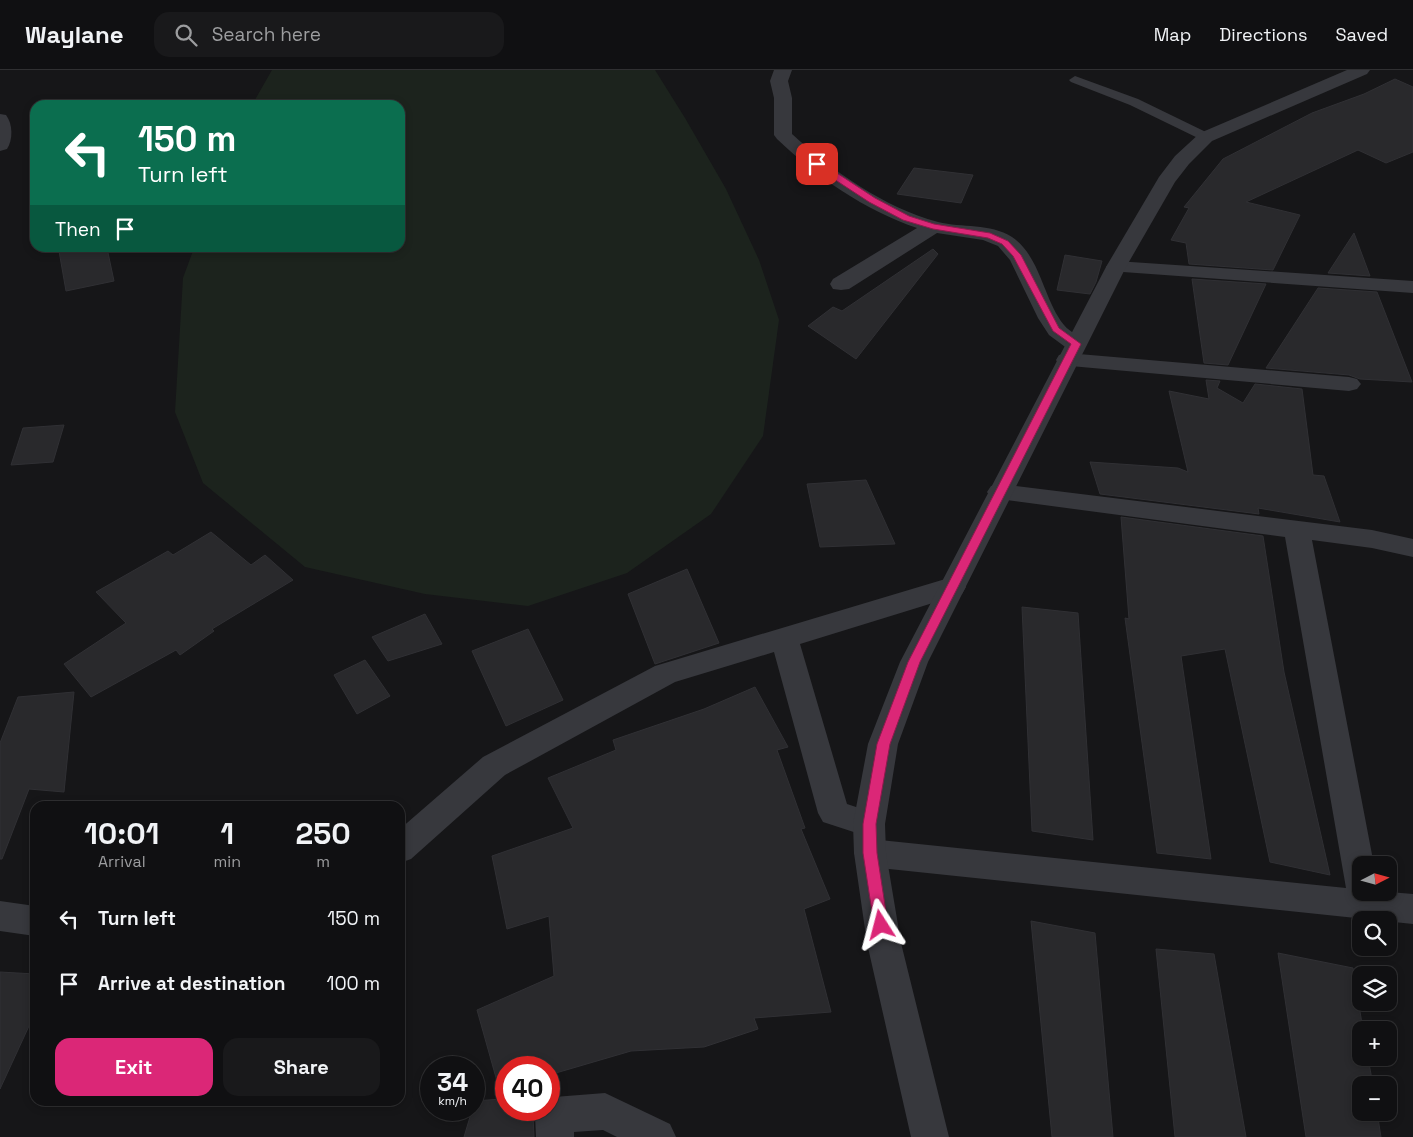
<!DOCTYPE html>
<meta charset="utf-8">
<style>
body{margin:0;font-family:"Space Grotesk",sans-serif;background:#19191b;color:#f1f3f6;height:100vh;display:flex;flex-direction:column;font-size:19px;white-space:nowrap}
*{box-sizing:border-box;margin:0}
p{font-size:16px;color:#9c9d9f}
.icon{flex:none;width:28px;height:28px;fill:none;stroke:currentColor;stroke-width:2;stroke-linecap:round;stroke-linejoin:round}
.map{position:relative;flex:1;overflow:hidden}
.panel{position:absolute;left:30px;top:731px;width:375px;height:305px;display:flex;flex-direction:column;background:#101012;border-radius:15px;box-shadow:0 2px 8px #0003,0 0 0 1px #303032}
.panel>*{flex:none}
.hud{position:absolute;left:30px;top:30px;width:375px;height:152px;border-radius:15px;box-shadow:0 2px 8px #0003,0 0 0 1px #303032;background:#0b6e4f;color:#fff;overflow:hidden}
.needle{width:32px;rotate:84deg}
.fabs{position:absolute;left:1352px;top:786px;display:grid;gap:10px}
.fabs a{display:grid;place-items:center;width:45px;height:45px;border-radius:10px;background:#101012;box-shadow:0 2px 8px #0003,0 0 0 1px #303032;font-size:25px}
.speed{position:absolute;left:420px;top:986px;display:flex;gap:10px;font-size:25px;font-weight:700;text-align:center}
.speed>*{display:grid;place-content:center;width:65px;height:65px;border-radius:50%;background:#101012;box-shadow:0 2px 8px #0003,0 0 0 1px #303032;line-height:1}
.speed small{font-size:12px;font-weight:400}
.speed .limit{border:8px solid #d22;background:#fff;color:#111}
.pin{position:absolute;display:grid;place-items:center;width:42px;height:42px;color:#fff;margin:-21px;border-radius:10px;box-shadow:0 2px 8px #0006}
.me{position:absolute;width:55px;margin:-28px;rotate:351deg;stroke-linejoin:round;filter:drop-shadow(0 0 4px #0008)}
.turn{display:flex;align-items:center;gap:18px;height:105px;padding:0 25px;font-size:22px}
.turn .icon{width:65px;height:65px;stroke-width:2.5}
.turn b{display:block;font-size:35px;line-height:42px}
.then{display:flex;align-items:center;height:48px;padding:0 25px;background:#0003;gap:10px;font-size:19px}
.eta{display:flex;justify-content:space-evenly;align-items:center;height:85px;text-align:center}
.eta b{font-size:30px;font-weight:800;line-height:35px}
.primary-button{display:flex;gap:10px;margin-top:auto;padding:10px 25px}
.primary-button a{flex:1;height:58px;border-radius:15px;background:#db2777;color:#fff;font-size:20px;font-weight:800;line-height:58px;text-align:center}
.primary-button a+a{background:#19191b;color:#f1f3f6}
ul{padding:0;list-style:none}
li{display:flex;align-items:center;gap:15px;height:65px;padding:0 25px}
li div{flex:1}
li b{display:block;font-size:19px}
li em{font-style:normal}
header{display:flex;align-items:center;gap:30px;box-sizing:border-box;height:70px;padding:0 25px;background:#101012;border-bottom:1px solid #303032}
header strong{font-size:24px}
nav{display:flex;gap:28px;margin-inline-start:auto;font-size:18px}
.search{width:350px;height:45px;background:#19191b;display:flex;align-items:center;gap:12px;box-sizing:border-box;padding:0 18px;border-radius:15px;color:#9c9d9f;font-size:19px}
.map>svg:first-child{display:block}
</style>
<header>
<strong>Waylane</strong>
<div class="search"><svg class="icon" aria-label="search" viewBox="0 0 24 24"><circle cx="10" cy="10" r="6"/><path d="M15 15l6 6"/></svg>Search here</div>
<nav><a>Map</a><a>Directions</a><a>Saved</a></nav>
</header>
<div class="map">
<svg width="1413" height="1067" viewBox="0 0 1413 1067">
<rect width="100%" height="100%" fill="#161618"/>
<polygon fill="#1c231d" points="272,0 655,0 685,48 726,119 759,190 779,250 763,366 711,444 627,503 528,536 425,524 305,497 203,413 175,342 183,208 194,178 400,178 400,35 252,35"/>
<g fill="#29292c" stroke="#303034">
<polygon points="1395,9 1413,17 1413,82 1386,93 1358,80 1246,132 1300,145 1273,200 1189,194 1186,173 1171,170 1189,138 1184,137 1223,89 1312,43 1364,24"/>
<polygon points="914,98 973,105 961,133 897,124"/>
<polygon points="1354,163 1370,206 1328,203"/>
<polygon points="78,178 107,178 114,211 66,221 59,181"/>
<polygon points="933,179 938,184 856,289 808,256 833,237 842,241"/>
<polygon points="1065,185 1102,191 1096,212 1090,224 1057,220"/>
<polygon points="1192,209 1266,214 1228,295 1204,293"/>
<polygon points="1318,218 1377,222 1412,312 1360,309 1349,305 1266,298"/>
<polygon points="1206,310 1220,311 1217,318 1243,333 1255,314 1302,319 1313,405 1324,406 1340,452 1258,438 1259,444 1100,424 1090,392 1178,398 1188,402 1169,321 1209,329"/>
<polygon points="64,355 53,392 11,395 23,358"/>
<polygon points="866,410 895,474 820,477 807,414"/>
<polygon points="1121,447 1263,466 1284,602 1330,805 1270,792 1225,579 1181,586 1211,789 1157,783 1125,548 1129,549"/>
<polygon points="211,462 251,495 265,485 293,510 212,559 214,561 180,585 176,580 91,627 64,594 126,553 96,522 168,481 173,485"/>
<polygon points="687,499 719,573 655,594 628,524"/>
<polygon points="1022,537 1078,543 1093,770 1032,761"/>
<polygon points="425,544 442,574 388,591 372,567"/>
<polygon points="528,559 563,630 506,656 472,581"/>
<polygon points="365,590 390,626 357,644 334,605"/>
<polygon points="755,617 788,677 777,680 805,758 801,759 830,829 804,839 831,942 754,948 758,959 704,977 631,981 549,1005 549,998 506,998 506,1040 535,1040 533,1045 534,1067 464,1067 472,1040 474,1040 474,1031 502,1029 477,940 554,906 549,846 507,859 492,786 573,758 548,708 616,680 613,670 704,639"/>
<polygon points="74,622 64,722 29,719 2,789 0,789 0,673 18,627"/>
<polygon points="1031,851 1095,863 1113,1067 1052,1067"/>
<polygon points="1156,879 1214,884 1246,1067 1175,1067"/>
<polygon points="1278,883 1353,898 1363,960 1361,960 1361,988 1368,988 1373,1015 1361,1015 1361,1042 1377,1042 1381,1067 1306,1067"/>
<polygon points="0,902 35,904 35,943 0,1019"/>
</g>
<g fill="none" stroke-linecap="round" stroke-linejoin="round">
<polygon fill="#37383d" fill-rule="evenodd" points="1075,6 1138,29 1210,64 1212,67 1206,71 1202,70 1130,35 1071,12 1069,10"/>
<g fill="#37383d" fill-rule="evenodd">
<path d="M774,0h18l-4,11 4,17v36c41,37 91,73 146,88 24,6 52,1 74,15 29,20 31,62 52,88 6,8 17,10 23,19l-3,5 -8,2 -8,-2 -19,-14 -11,-17 -28,-58 -12,-14 -15,-6 -46,-7 -88,56 -8,1 -8,-1 -3,-5 3,-5 84,-51c-53,-18 -100,-51 -140,-89l-3,-4v-37l-4,-17z"/>
<path d="M0,44l6,1c7,9 7,25 1,34l-7,2z"/>
<polygon points="1116,191 1413,211 1413,223 1109,201 1106,197 1109,193"/>
<polygon points="1067,283 1349,307 1357,309 1361,314 1357,319 1349,321 1059,295 1056,290 1059,285"/>
<polygon points="1000,414 1372,460 1413,469 1413,487 1372,478 1312,470 1374,795 1361,795 1361,822 1389,822 1413,824 1413,854 870,797 859,793 854,783 859,773 870,769 1346,818 1285,467 991,428 987,422 991,416"/>
<polygon points="952,507 962,510 966,517 962,524 800,574 847,734 880,745 885,754 880,763 869,767 823,752 818,743 774,582 675,612 505,705 411,789 400,793 400,759 483,687 655,596"/>
<polygon points="0,831 35,836 35,866 0,861"/>
<polygon points="605,1023 670,1054 676,1067 617,1067 603,1060 574,1062 574,1067 536,1067 535,1045 537,1040 549,1040 549,1029 554,1027"/>
</g>
<polygon fill="#37383d" fill-rule="evenodd" points="1347,0 1370,0 1367,4 1212,71 1189,94 1175,112 1126,197 928,592 898,674 885,754 886,783 901,873 949,1067 911,1067 867,873 854,783 853,754 868,674 900,592 1106,197 1159,107 1175,86 1200,63"/>
</g>
<polygon fill="#db2777" stroke="#8e194d" points="814,92 820,92 875,128 909,146 934,154 990,163 1008,171 1021,185 1059,258 1081,274 920,592 890,674 876,754 877,783 888,855 886,859 881,861 876,859 874,855 863,783 863,754 877,674 908,592 1071,274 1053,261 1013,186 1002,174 988,168 933,159 903,150 869,132 814,96"/>
</svg>
<div class="fabs">
<a><svg class="needle" viewBox="-14 -14 28 28"><path d="M0-13l5 13h-10z" fill="#e53935"/><path d="M0 13l5-13h-10z" fill="#9c9d9f"/></svg></a>
<a><svg class="icon" aria-label="search" viewBox="0 0 24 24"><circle cx="10" cy="10" r="6"/><path d="M15 15l6 6"/></svg></a>
<a><svg class="icon" aria-label="layers" viewBox="0 0 24 24"><path d="M12 4l9 5-9 5-9-5zM3 14l9 5 9-5"/></svg></a>
<a>+</a>
<a>−</a>
</div>
<div class="speed"><div>34<small>km/h</small></div><div class="limit">40</div></div>
<div class="pin" style="left:817px;top:94px;background:#d93025"><svg class="icon" aria-label="arrive" viewBox="0 0 24 24"><path d="M6 21V4h12l-3 4 3 4H6"/></svg></div>
<svg class="me" style="left:881px;top:855px" viewBox="-20 -20 40 40"><path d="M0-17L14 15 0 8-14 15z" fill="#db2777" stroke="#fff" stroke-width="4"/></svg>
<div class="hud">
<div class="turn"><svg class="icon" aria-label="left" viewBox="0 0 24 24"><path d="M17 20v-9H6M10 6l-5 5 5 5"/></svg><div><b>150 m</b>Turn left</div></div>
<div class="then">Then<svg class="icon" aria-label="arrive" viewBox="0 0 24 24"><path d="M6 21V4h12l-3 4 3 4H6"/></svg></div>
</div>
<section class="panel">
<div class="eta">
<div><b>10:01</b><p>Arrival</p></div>
<div><b>1</b><p>min</p></div>
<div><b>250</b><p>m</p></div>
</div>
<ul>
<li><svg class="icon" aria-label="left" viewBox="0 0 24 24"><path d="M17 20v-9H6M10 6l-5 5 5 5"/></svg><div><b>Turn left</b></div><em>150 m</em></li>
<li><svg class="icon" aria-label="arrive" viewBox="0 0 24 24"><path d="M6 21V4h12l-3 4 3 4H6"/></svg><div><b>Arrive at destination</b></div><em>100 m</em></li>
</ul>
<div class="primary-button"><a>Exit</a><a>Share</a></div>
</section>
</div>
